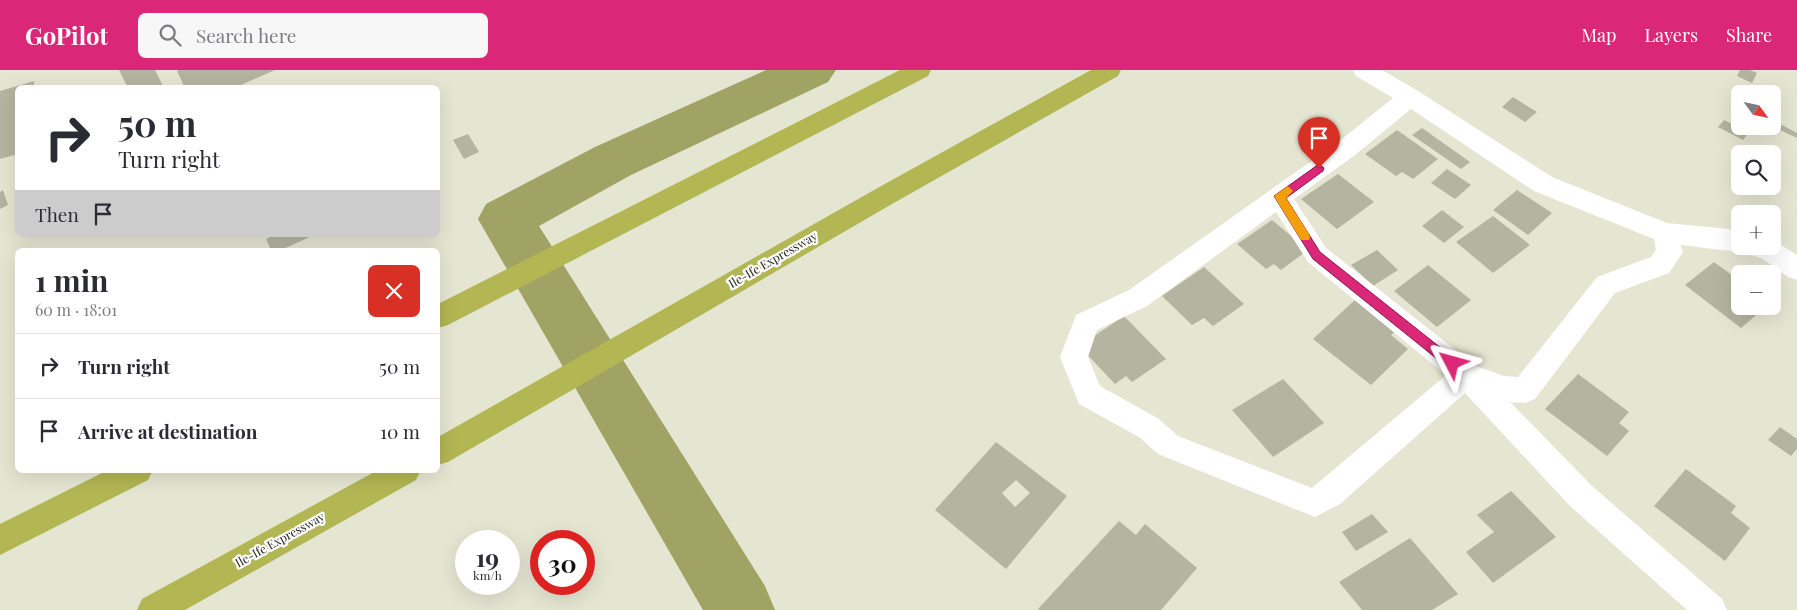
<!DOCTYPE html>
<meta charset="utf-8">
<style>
body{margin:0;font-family:"Playfair Display",serif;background:#f7f7f7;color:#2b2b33;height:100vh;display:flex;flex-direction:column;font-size:19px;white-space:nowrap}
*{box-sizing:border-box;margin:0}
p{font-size:16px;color:#7c7c81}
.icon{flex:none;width:28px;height:28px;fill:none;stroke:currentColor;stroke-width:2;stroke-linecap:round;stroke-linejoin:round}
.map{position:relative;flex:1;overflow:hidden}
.panel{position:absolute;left:15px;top:178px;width:425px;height:225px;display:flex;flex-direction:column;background:#fff;border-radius:8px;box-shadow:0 5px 20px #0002}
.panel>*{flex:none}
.banner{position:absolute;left:15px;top:15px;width:425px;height:152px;border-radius:8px;box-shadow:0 5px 20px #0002;background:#fff;color:#2b2b33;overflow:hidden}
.needle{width:32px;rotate:123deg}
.buttons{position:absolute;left:1731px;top:15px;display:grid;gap:10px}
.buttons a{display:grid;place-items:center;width:50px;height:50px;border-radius:8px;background:#fff;box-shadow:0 5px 20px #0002;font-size:25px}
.speed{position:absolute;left:455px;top:460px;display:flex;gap:10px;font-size:25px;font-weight:700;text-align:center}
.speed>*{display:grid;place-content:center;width:65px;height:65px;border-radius:50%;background:#fff;box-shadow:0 5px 20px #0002;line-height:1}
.speed small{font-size:12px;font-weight:400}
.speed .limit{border:8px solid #d22;background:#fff;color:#111}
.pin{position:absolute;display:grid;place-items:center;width:42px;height:42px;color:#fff;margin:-51px -21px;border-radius:50% 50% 50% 0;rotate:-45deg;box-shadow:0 0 5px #0007}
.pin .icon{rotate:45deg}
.me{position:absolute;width:55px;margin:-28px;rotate:309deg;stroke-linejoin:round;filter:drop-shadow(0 0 4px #0008)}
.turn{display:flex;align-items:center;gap:18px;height:105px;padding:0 20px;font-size:22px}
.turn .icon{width:65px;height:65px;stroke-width:2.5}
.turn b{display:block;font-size:35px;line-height:42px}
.then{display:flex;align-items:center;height:48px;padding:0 20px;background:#0003;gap:10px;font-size:19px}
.round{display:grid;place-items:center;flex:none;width:52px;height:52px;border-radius:8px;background:#f7f7f7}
.summary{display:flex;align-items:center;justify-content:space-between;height:85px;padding:0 20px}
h1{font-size:30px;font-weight:700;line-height:38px}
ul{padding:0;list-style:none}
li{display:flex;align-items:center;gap:15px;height:65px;padding:0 20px;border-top:1px solid #e1e1e2}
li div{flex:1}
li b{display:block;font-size:19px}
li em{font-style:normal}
header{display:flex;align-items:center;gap:30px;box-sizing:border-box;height:70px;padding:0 25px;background:#db2777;color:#fff}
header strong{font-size:24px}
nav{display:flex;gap:28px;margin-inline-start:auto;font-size:18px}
.search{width:350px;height:45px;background:#f7f7f7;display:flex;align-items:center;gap:12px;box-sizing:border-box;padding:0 18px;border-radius:8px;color:#7c7c81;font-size:19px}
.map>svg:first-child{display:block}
</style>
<header>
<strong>GoPilot</strong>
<div class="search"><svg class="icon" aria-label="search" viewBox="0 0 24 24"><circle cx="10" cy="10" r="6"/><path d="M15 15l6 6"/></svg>Search here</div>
<nav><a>Map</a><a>Layers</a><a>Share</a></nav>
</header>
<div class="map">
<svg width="1797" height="540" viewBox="0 0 1797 540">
<rect width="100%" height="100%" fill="#e5e6d2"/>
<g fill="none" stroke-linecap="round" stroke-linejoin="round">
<polygon fill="#a0a363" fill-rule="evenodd" points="766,0 836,0 828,12 631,105 539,156 765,516 775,540 703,540 478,149 486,134 595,77"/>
</g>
<g fill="#b3b5a1" fill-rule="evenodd">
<polygon points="119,0 155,0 164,18 128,18"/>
<polygon points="179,0 275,0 234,18 185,18 177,1"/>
<polygon points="1740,0 1750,0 1757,3 1752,13 1737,6"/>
<polygon points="34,11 34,18 18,18 18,84 0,89 0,21"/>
<polygon points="1513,27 1537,42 1525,52 1502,37"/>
<polygon points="1724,50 1749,62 1743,70 1718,57"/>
<polygon points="1772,50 1797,63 1797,68 1772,56"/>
<polygon points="1422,58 1470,92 1461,99 1412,65"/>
<polygon points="1397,60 1438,89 1413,109 1402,102 1396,106 1365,84"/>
<polygon points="468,64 479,82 464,89 453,70"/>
<polygon points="1447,99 1471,115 1455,129 1431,113"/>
<polygon points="1338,104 1374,132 1337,159 1301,129"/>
<polygon points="3,120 8,135 0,139 0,122"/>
<polygon points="1517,120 1552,143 1528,165 1493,140"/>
<polygon points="1442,140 1464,157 1444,173 1422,156"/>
<polygon points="1493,146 1530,175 1493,203 1456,172"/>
<polygon points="1272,150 1308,180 1281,200 1274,194 1266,199 1237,174"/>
<polygon points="274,165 314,165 281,180 271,180 266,169"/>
<polygon points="1377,180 1398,200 1373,216 1351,195"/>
<polygon points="1714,192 1740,211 1740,236 1767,236 1741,258 1685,215"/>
<polygon points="1428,195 1471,230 1437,257 1394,221"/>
<polygon points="1204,197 1244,234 1213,256 1204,248 1192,255 1162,226"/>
<polygon points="1357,228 1398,259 1391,265 1408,279 1371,315 1313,269"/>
<polygon points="1124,246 1166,289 1132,312 1126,306 1115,314 1079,276"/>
<polygon points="1578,304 1629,342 1619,353 1629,361 1607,386 1545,339"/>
<polygon points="1283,309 1324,353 1273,387 1232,340"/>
<polygon points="1780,357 1797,369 1797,379 1791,386 1768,370"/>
<path d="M996,372l71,54 -61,73 -71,-59zM1016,410l14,13 -15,14 -13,-14z"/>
<polygon points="1686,399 1736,436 1731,443 1750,458 1725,491 1654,436"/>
<polygon points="1511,421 1556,467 1493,513 1466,482 1494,462 1477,445"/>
<polygon points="1372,444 1388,462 1356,481 1342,462"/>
<polygon points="1119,451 1136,465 1145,454 1197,498 1161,540 1039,540 1038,539"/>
<polygon points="1410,468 1458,524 1432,540 1362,540 1339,512"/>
</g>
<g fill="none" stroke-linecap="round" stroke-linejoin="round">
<path fill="#fff" fill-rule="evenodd" d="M1353,0h29l36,21 134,86 115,46 62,6 11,3v14h32v-4l9,3 16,10v25l-9,-3 -25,-18 -18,-6 -1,-2c-6,2 -52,-5 -63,-6l2,7 -14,21 -54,20 -80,106 -10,4 -15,-1 82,84 130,113 5,11h-40l-117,-104 -105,-113 -125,111 -25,13 -157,-63 -19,-17 -60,-33 -19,-47 16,-42 53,-25 208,-147 56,-45 -37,-22zM1411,39l123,82 120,48 2,11 -5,7 -54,20 -79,100 -14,-1 -28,-10 -150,-118 -32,-49 61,-44zM1276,142l32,50 138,113 -134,113 -134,-52 -19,-17 -59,-33 -12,-29 9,-27 50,-24z"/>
<g fill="#b2b653" fill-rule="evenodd">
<polygon points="900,0 931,0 928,6 448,255 438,258 438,234"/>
<polygon points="1091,0 1121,0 1118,6 892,134 448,392 438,395 438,367 874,120"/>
<polygon points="108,400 153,400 148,410 0,485 0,454"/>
<polygon points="378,400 421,400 416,410 185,540 137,540 142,529"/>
</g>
</g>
<polygon fill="#db2777" stroke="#8e194d" points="1319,94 1324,98 1323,101 1286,128 1320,182 1456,290 1457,293 1456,297 1447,297 1313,189 1274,126"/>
<polygon fill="#f59e0b" points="1288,116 1293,121 1286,128 1309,164 1310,167 1309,170 1301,170 1274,126"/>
<g text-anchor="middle" stroke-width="4.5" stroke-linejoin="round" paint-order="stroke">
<g font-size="12" fill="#23241c" stroke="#fff">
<text transform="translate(773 190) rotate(-30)" y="4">Ile-Ife Expressway</text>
<text transform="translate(280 470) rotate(-29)" y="4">Ile-Ife Expressway</text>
</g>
</g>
</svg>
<div class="buttons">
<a><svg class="needle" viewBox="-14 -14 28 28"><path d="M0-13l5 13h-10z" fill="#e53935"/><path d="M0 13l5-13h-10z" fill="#7c7c81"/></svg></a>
<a><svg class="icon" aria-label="search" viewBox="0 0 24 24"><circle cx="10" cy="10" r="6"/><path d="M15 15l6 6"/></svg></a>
<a>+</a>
<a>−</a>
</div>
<div class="speed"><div>19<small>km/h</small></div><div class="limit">30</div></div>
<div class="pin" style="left:1319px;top:98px;background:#d93025"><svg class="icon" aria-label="arrive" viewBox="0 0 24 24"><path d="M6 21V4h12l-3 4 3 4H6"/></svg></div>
<svg class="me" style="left:1452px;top:293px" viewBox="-20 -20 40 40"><path d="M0-17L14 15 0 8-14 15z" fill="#db2777" stroke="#fff" stroke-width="4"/></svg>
<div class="banner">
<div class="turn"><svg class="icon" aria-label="right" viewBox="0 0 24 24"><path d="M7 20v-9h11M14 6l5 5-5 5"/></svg><div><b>50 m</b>Turn right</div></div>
<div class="then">Then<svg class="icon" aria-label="arrive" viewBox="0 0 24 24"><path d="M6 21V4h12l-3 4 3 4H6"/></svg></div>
</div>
<section class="panel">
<div class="summary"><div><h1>1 min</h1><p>60 m · 18:01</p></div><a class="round" style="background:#d93025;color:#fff"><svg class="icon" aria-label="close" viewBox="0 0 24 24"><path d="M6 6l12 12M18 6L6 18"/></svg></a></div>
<ul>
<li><svg class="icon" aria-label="right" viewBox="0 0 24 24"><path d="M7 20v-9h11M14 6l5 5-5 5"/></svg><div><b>Turn right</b></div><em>50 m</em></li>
<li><svg class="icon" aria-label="arrive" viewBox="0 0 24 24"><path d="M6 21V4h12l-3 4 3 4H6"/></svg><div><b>Arrive at destination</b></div><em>10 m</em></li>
</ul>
</section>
</div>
